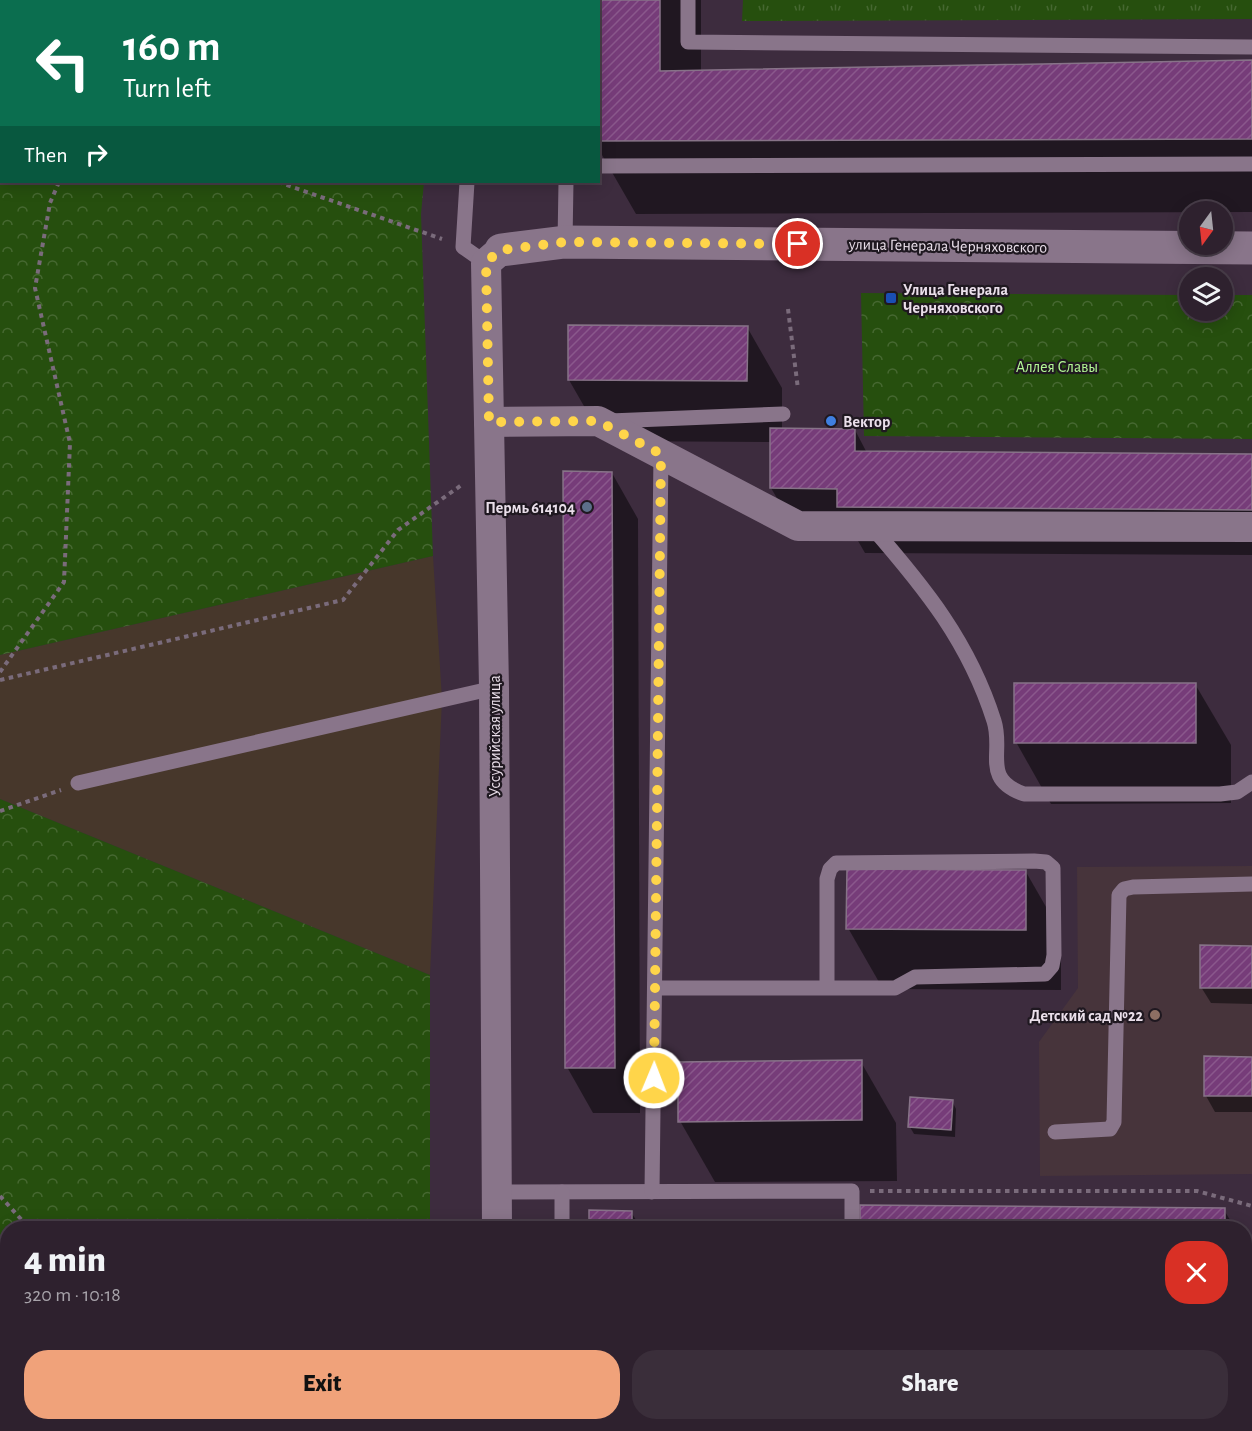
<!DOCTYPE html>
<meta charset="utf-8">
<style>
body{margin:0;font-family:"Alegreya Sans",sans-serif;background:#3a2e3a;color:#f1f3f6;height:100vh;display:flex;flex-direction:column;font-size:22px;white-space:nowrap}
*{box-sizing:border-box;margin:0}
p{font-size:20px;color:#a7a3aa}
.icon{flex:none;width:33px;height:33px;fill:none;stroke:currentColor;stroke-width:2;stroke-linecap:round;stroke-linejoin:round}
.map{position:relative;flex:1;overflow:hidden}
.details{position:absolute;left:0px;top:1221px;width:1252px;height:210px;display:flex;flex-direction:column;background:#2e212e;border-radius:24px 24px 0 0;box-shadow:0 3px 15px #0003,0 0 0 2px #493e4a}
.details>*{flex:none}
.guide{position:absolute;left:0px;top:0px;width:600px;height:183px;box-shadow:0 3px 15px #0003,0 0 0 2px #493e4a;background:#0b6e4f;color:#fff;overflow:hidden}
.needle{width:39px;rotate:195deg}
.controls{position:absolute;left:1179px;top:201px;display:grid;gap:12px}
.controls a{display:grid;place-items:center;width:54px;height:54px;border-radius:50%;background:#2e212e;box-shadow:0 3px 15px #0003,0 0 0 2px #493e4a;font-size:30px}
.pin{position:absolute;display:grid;place-items:center;width:51px;height:51px;color:#fff;margin:-26px;border:3px solid #fff;border-radius:50%;box-shadow:0 2px 6px #0007}
.me{position:absolute;width:66px;margin:-33px;rotate:1deg;stroke-linejoin:round;filter:drop-shadow(0 0 4px #0008)}
.turn{display:flex;align-items:center;gap:21px;height:126px;padding:0 24px;font-size:27px}
.turn .icon{width:78px;height:78px;stroke-width:2.5}
.turn b{display:block;font-size:42px;line-height:51px}
.then{display:flex;align-items:center;height:57px;padding:0 24px;background:#0003;gap:12px;font-size:22px}
.round{display:grid;place-items:center;flex:none;width:63px;height:63px;border-radius:24px;background:#3a2e3a}
.head{display:flex;align-items:center;justify-content:space-between;height:102px;padding:0 24px}
h1{font-size:36px;font-weight:800;line-height:45px}
.primary-button{display:flex;gap:12px;margin-top:auto;padding:12px 24px}
.primary-button a{flex:1;height:69px;border-radius:24px;background:#f0a27a;color:#111;font-size:24px;font-weight:800;line-height:69px;text-align:center}
.primary-button a+a{background:#3a2e3a;color:#f1f3f6}
.map>svg:first-child{display:block}
</style>
<div class="map">
<svg width="1252" height="1431" viewBox="0 0 1252 1431">
<defs>
<pattern id="forest-crowns" width="20" height="18" patternUnits="userSpaceOnUse" patternTransform="scale(1.5)"><rect width="20" height="18" fill="#264f0e"/><path d="M2 6a3 3 0 1 1 6 0M12 15a3 3 0 1 1 6 0" fill="none" stroke="#466831"/></pattern>
<pattern id="park-tufts" width="24" height="20" patternUnits="userSpaceOnUse" patternTransform="scale(1.5)"><rect width="24" height="20" fill="#264f0e"/><path d="M3 7l-1-3M5 7V3M7 7l1-3M15 17l-1-3M17 17v-4M19 17l1-3" fill="none" stroke="#466831"/></pattern>
<pattern id="building-hatch" width="6" height="6" patternUnits="userSpaceOnUse" patternTransform="scale(1.5)"><rect width="6" height="6" fill="#763c79"/><path d="M-1 1l2-2M0 6l6-6M5 7l2-2" fill="none" stroke="#8a588c"/></pattern>
</defs>
<rect width="100%" height="100%" fill="#3d2c3e"/>
<polygon fill="#47372b" points="433,556 442,699 430,975 0,799 0,655"/>
<polygon fill="#47343b" points="1252,866 1252,1174 1040,1176 1039,1042 1078,988 1077,867"/>
<g fill="url(#forest-crowns)">
<polygon points="0,0 441,0 2,2 2,182 424,182 421,214 433,556 0,655"/>
<polygon points="861,293 1189,295 1190,310 1222,310 1223,295 1252,295 1252,439 864,436"/>
<polygon points="0,799 430,975 430,1228 8,1228 8,1424 430,1424 430,1431 0,1431"/>
</g>
<polygon fill="url(#park-tufts)" points="743,0 1252,0 1252,19 742,21"/>
<g fill="#0007">
<polygon points="595,0 701,0 701,72 1252,62 1252,212 636,214 598,148 598,2"/>
<polygon points="747,327 782,388 782,430 855,430 867,453 1252,456 1252,555 865,553 854,534 798,534 771,488 771,442 604,441 569,380"/>
<polygon points="612,473 638,519 640,1113 593,1113 567,1067"/>
<polygon points="1195,684 1231,745 1231,803 1051,804 1016,742"/>
<polygon points="1026,872 1061,933 1061,990 883,989 848,928"/>
<polygon points="1252,947 1252,1004 1211,1003 1201,987"/>
<polygon points="1252,1058 1252,1112 1215,1112 1206,1096"/>
<polygon points="861,1062 896,1123 897,1181 715,1182 680,1121"/>
<polygon points="952,1101 956,1109 955,1137 914,1134 910,1127"/>
<polygon points="862,1207 1224,1210 1235,1228 861,1228"/>
<polygon points="590,1212 631,1212 641,1228 590,1228"/>
<polygon points="1245,1247 1250,1256 1250,1308 1245,1308"/>
<polygon points="1245,1417 1252,1417 1252,1431 1185,1431 1185,1424 1245,1424"/>
<polygon points="538,1424 666,1424 666,1428 1016,1431 538,1431"/>
</g>
<g fill="url(#building-hatch)" stroke="#877388" stroke-width="1.5">
<polygon points="593,0 660,0 660,71 1252,60 1252,139 598,141 598,2"/>
<polygon points="568,325 748,326 747,381 568,380"/>
<polygon points="770,428 855,429 855,451 1252,454 1252,510 837,507 837,489 770,488"/>
<polygon points="563,471 612,472 615,1068 565,1068"/>
<rect x="1014" y="683" width="182" height="60"/>
<polygon points="847,869 1026,870 1026,930 846,929"/>
<polygon points="1200,945 1252,946 1252,988 1200,988"/>
<polygon points="1204,1056 1252,1057 1252,1096 1204,1096"/>
<polygon points="862,1060 862,1120 678,1122 678,1062"/>
<polygon points="910,1097 953,1100 951,1130 908,1127"/>
<polygon points="860,1205 1225,1208 1225,1228 860,1228"/>
<polygon points="589,1210 632,1211 632,1228 589,1228"/>
<polygon points="1245,1416 1252,1416 1252,1431 1184,1431 1184,1424 1245,1424"/>
<rect x="536" y="1424" width="98" height="7"/>
<polygon points="634,1426 1119,1430 1119,1431 634,1431"/>
</g>
<g fill="none" stroke-linecap="round" stroke-linejoin="round">
<g stroke="#7a6b7b" stroke-width="4" stroke-dasharray="4.5 4.5" stroke-linecap="butt">
<polyline points="415,0 416,2"/>
<polyline points="147,2 149,0"/>
<polyline points="0,88 2,89"/>
<polyline points="278,182 442,239"/>
<polyline points="788,309 798,389"/>
<polyline points="0,672 64,582 70,443 35,288 50,203 59,182"/>
<polyline points="0,680 343,600 398,530 463,484"/>
<polyline points="0,811 61,790"/>
<polyline points="870,1191 1197,1191 1252,1206"/>
<polyline points="0,1196 29,1228"/>
<polyline points="249,1424 259,1431"/>
</g>
<g stroke="#89758a" stroke-width="15">
<polyline points="688,0 688,42 1252,47"/>
<polyline points="478,2 478,0"/>
<polyline points="569,2 569,0"/>
<polyline points="598,166 1252,164"/>
<polyline points="467,182 463,247 486,263"/>
<polyline points="565,242 566,182"/>
<polyline points="610,421 783,414"/>
<path d="M871,526c54,62 98,116 123,195 10,31 -13,58 30,73h196l17,-2 15,-10"/>
<polyline points="78,783 494,688"/>
<polyline points="655,988 895,988 915,977 1045,974 1052,966 1054,955 1053,868 1046,862 1034,861 836,863 830,869 827,879 827,988"/>
<polyline points="1055,1132 1110,1129 1114,1122 1119,895 1124,889 1133,887 1252,884"/>
<polyline points="497,1192 852,1191 852,1228"/>
<polyline points="562,1192 562,1228"/>
<polyline points="652,1192 661,454"/>
<polyline points="1245,1338 1252,1338"/>
<polyline points="1160,1431 1166,1424"/>
</g>
<g stroke="#89758a" stroke-width="30">
<polyline points="489,422 598,421 798,526 1252,527"/>
<polyline points="497,1228 494,688 486,263 501,250"/>
<polyline points="498,1424 498,1431"/>
</g>
<polyline stroke="#89758a" stroke-width="33" points="501,250 565,242 1252,248"/>
</g>
<g fill="none" stroke-linecap="round" stroke-linejoin="round">
<polyline stroke="#ffd54a" stroke-width="10" stroke-dasharray="0 18" points="654,1078 661,454 598,421 489,422 486,262 501,250 565,242 798,244"/>
</g>
<rect fill="#1a4fb4" stroke="#1f1820" stroke-width="2" x="885" y="292" width="12" height="12" rx="3"/>
<circle fill="#3f7fe0" stroke="#1f1820" stroke-width="2" cx="831" cy="421" r="6"/>
<circle fill="#5c6f8a" stroke="#1f1820" stroke-width="2" cx="587" cy="507" r="6"/>
<circle fill="#8d6e63" stroke="#1f1820" stroke-width="2" cx="1155" cy="1015" r="6"/>
<g text-anchor="middle" stroke-width="4.5" stroke-linejoin="round" paint-order="stroke">
<g font-size="16" fill="#eadfea" stroke="#1f1820">
<text transform="translate(948 245) rotate(1)" y="6">улица Генерала Черняховского</text>
<text transform="translate(494 736) rotate(-90)" y="6">Уссурийская улица</text>
</g>
<g font-size="16" font-weight="bold" fill="#eadfea" stroke="#1f1820" text-anchor="start">
<text x="903" y="295">Улица Генерала<tspan x="903" dy="18">Черняховского</tspan></text>
<text x="843" y="427">Вектор</text>
<text x="575" y="513" text-anchor="end">Пермь 614104</text>
<text x="1143" y="1021" text-anchor="end">Детский сад №22</text>
</g>
<g font-size="16" fill="#b3f895" stroke="#1f1820">
<text x="1057" y="372">Аллея Славы</text>
</g>
</g>
</svg>
<div class="controls">
<a><svg class="needle" viewBox="-14 -14 28 28"><path d="M0-13l5 13h-10z" fill="#e53935"/><path d="M0 13l5-13h-10z" fill="#a7a3aa"/></svg></a>
<a><svg class="icon" aria-label="layers" viewBox="0 0 24 24"><path d="M12 4l9 5-9 5-9-5zM3 14l9 5 9-5"/></svg></a>
</div>
<div class="pin" style="left:798px;top:244px;background:#d93025"><svg class="icon" aria-label="arrive" viewBox="0 0 24 24"><path d="M6 21V4h12l-3 4 3 4H6"/></svg></div>
<svg class="me" style="left:654px;top:1078px" viewBox="-20 -20 40 40"><circle r="17" fill="#ffd54a" stroke="#fff" stroke-width="3"/><path d="M0-11L8 9 0 5-8 9z" fill="#fff"/></svg>
<div class="guide">
<div class="turn"><svg class="icon" aria-label="left" viewBox="0 0 24 24"><path d="M17 20v-9H6M10 6l-5 5 5 5"/></svg><div><b>160 m</b>Turn left</div></div>
<div class="then">Then<svg class="icon" aria-label="right" viewBox="0 0 24 24"><path d="M7 20v-9h11M14 6l5 5-5 5"/></svg></div>
</div>
<section class="details">
<div class="head"><div><h1>4 min</h1><p>320 m · 10:18</p></div><a class="round" style="background:#d93025;color:#fff"><svg class="icon" aria-label="close" viewBox="0 0 24 24"><path d="M6 6l12 12M18 6L6 18"/></svg></a></div>
<div class="primary-button"><a>Exit</a><a>Share</a></div>
</section>
</div>
